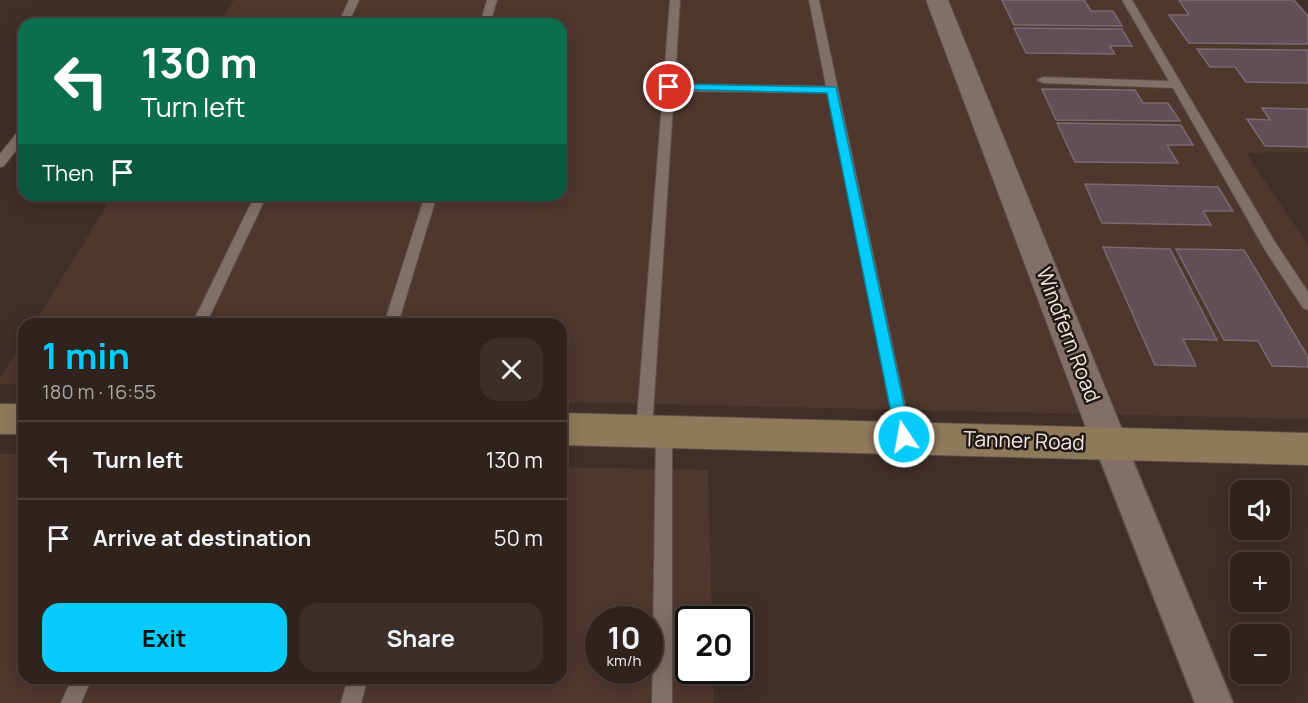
<!DOCTYPE html>
<meta charset="utf-8">
<style>
body{margin:0;font-family:Manrope,sans-serif;background:#3c2f2a;color:#f1f3f6;height:100vh;display:flex;flex-direction:column;font-size:22px;white-space:nowrap}
*{box-sizing:border-box;margin:0}
p{font-size:20px;color:#a8a4a4}
.icon{flex:none;width:33px;height:33px;fill:none;stroke:currentColor;stroke-width:2;stroke-linecap:round;stroke-linejoin:round}
.map{position:relative;flex:1;overflow:hidden}
.panel{position:absolute;left:18px;top:318px;width:549px;height:366px;display:flex;flex-direction:column;background:#30221d;border-radius:18px;box-shadow:0 3px 15px #0003,0 0 0 2px #4b3f3b}
.panel>*{flex:none}
.hud{position:absolute;left:18px;top:18px;width:549px;height:183px;border-radius:18px;box-shadow:0 3px 15px #0003,0 0 0 2px #4b3f3b;background:#0b6e4f;color:#fff;overflow:hidden}
.fabs{position:absolute;left:1230px;top:480px;display:grid;gap:12px}
.fabs a{display:grid;place-items:center;width:60px;height:60px;border-radius:12px;background:#30221d;box-shadow:0 3px 15px #0003,0 0 0 2px #4b3f3b;font-size:30px}
.speed{position:absolute;left:585px;top:606px;display:flex;gap:12px;font-size:30px;font-weight:700;text-align:center}
.speed>*{display:grid;place-content:center;width:78px;height:78px;border-radius:50%;background:#30221d;box-shadow:0 3px 15px #0003,0 0 0 2px #4b3f3b;line-height:1}
.speed small{font-size:15px;font-weight:400}
.speed .limit{border:3px solid #111;border-radius:9px;background:#fff;color:#111}
.pin{position:absolute;display:grid;place-items:center;width:51px;height:51px;color:#fff;margin:-26px;border:3px solid #fff;border-radius:50%;box-shadow:0 2px 6px #0007}
.me{position:absolute;width:66px;margin:-33px;rotate:348deg;stroke-linejoin:round;filter:drop-shadow(0 0 4px #0008)}
.turn{display:flex;align-items:center;gap:21px;height:126px;padding:0 24px;font-size:27px}
.turn .icon{width:78px;height:78px;stroke-width:2.5}
.turn b{display:block;font-size:42px;line-height:51px}
.then{display:flex;align-items:center;height:57px;padding:0 24px;background:#0003;gap:12px;font-size:22px}
.round{display:grid;place-items:center;flex:none;width:63px;height:63px;border-radius:18px;background:#3c2f2a}
.head{display:flex;align-items:center;justify-content:space-between;height:102px;padding:0 24px}
h1{font-size:36px;font-weight:700;line-height:45px;color:#04cbf9}
.primary-button{display:flex;gap:12px;margin-top:auto;padding:12px 24px}
.primary-button a{flex:1;height:69px;border-radius:18px;background:#04cbf9;color:#111;font-size:24px;font-weight:700;line-height:69px;text-align:center}
.primary-button a+a{background:#3c2f2a;color:#f1f3f6}
ul{padding:0;list-style:none}
li{display:flex;align-items:center;gap:18px;height:78px;padding:0 24px;border-top:2px solid #4b3f3b}
li div{flex:1}
li b{display:block;font-size:22px}
li em{font-style:normal}
.map>svg:first-child{display:block}
</style>
<div class="map">
<svg width="1308" height="703" viewBox="0 0 1308 703">
<rect width="100%" height="100%" fill="#402e27"/>
<g fill="#4e372d" fill-rule="evenodd">
<polygon points="234,0 1291,0 1308,19 1308,152 1246,153 1308,245 1308,419 561,402 561,324 34,324 113,195 561,195 561,24 219,24"/>
<polygon points="24,339 24,384 0,384 0,378"/>
<path d="M0,454h24v224h537v-211l147,3 4,149 -24,1v50l25,1 1,32h-714zM598,620h52v50h-52z"/>
</g>
<g fill="#624e56" stroke="#7d6871" stroke-width="1.5">
<polygon points="1002,0 1084,0 1091,11 1113,11 1122,26 1014,25"/>
<polygon points="1179,0 1294,0 1308,16 1308,44 1189,43 1169,15 1189,15"/>
<polygon points="1014,28 1122,29 1132,46 1110,46 1115,54 1026,53"/>
<polygon points="1197,49 1308,50 1308,83 1246,82 1235,67 1210,67"/>
<polygon points="1042,89 1135,90 1143,103 1168,103 1180,121 1056,120"/>
<polygon points="1262,108 1308,109 1308,147 1265,146 1247,119 1270,120"/>
<polygon points="1057,123 1181,125 1193,145 1167,145 1178,163 1075,162"/>
<polygon points="1085,184 1218,187 1233,211 1203,211 1211,225 1102,223"/>
<polygon points="1103,247 1170,249 1217,340 1183,339 1196,366 1155,365"/>
<polygon points="1176,249 1244,250 1308,357 1308,367 1272,366 1258,341 1224,340"/>
</g>
<g fill="none" stroke-linecap="round" stroke-linejoin="round">
<defs>
<g id="service">
<polygon points="349,0 359,0 348,24 338,24"/>
<polygon points="487,0 497,0 490,24 480,24"/>
<polygon points="670,0 680,0 675,84 826,86 809,0 819,0 912,437 910,442 904,444 898,442 896,437 828,93 674,91 652,431 650,436 644,438 638,436 636,431"/>
<polygon points="1122,0 1132,0 1275,242 1308,292 1308,310 1303,308 1265,250 1173,88 1043,83 1037,80 1043,77 1169,81"/>
<polygon points="24,128 24,140 4,166 0,167 0,154 20,129"/>
<polygon points="255,195 267,195 206,324 192,324"/>
<polygon points="425,195 437,195 398,324 384,324"/>
<polygon points="664,425 670,427 672,432 672,703 652,703 656,432 658,427"/>
<polygon points="72,678 92,678 81,703 61,703"/>
<polygon points="348,678 368,678 361,703 341,703"/>
</g>
<polygon id="minor" points="1110,430 1121,434 1126,444 1233,703 1195,703 1094,444 1099,434"/>
<polygon id="tertiary" points="926,0 948,0 1128,444 1123,455 1110,460 1097,455 1092,444"/>
<g id="secondary">
<rect x="0" y="404" width="24" height="30"/>
<polygon points="561,413 1308,433 1308,465 561,445"/>
</g>
</defs>
<use href="#service" stroke="#5c4d47" stroke-width="2"/>
<use href="#minor" stroke="#5c4d47" stroke-width="3"/>
<use href="#tertiary" stroke="#5c4d47" stroke-width="2"/>
<use href="#secondary" stroke="#5c4d47" stroke-width="2"/>
<use href="#service" fill="#836f67" fill-rule="evenodd"/>
<use href="#minor" fill="#836f67" fill-rule="evenodd"/>
<use href="#tertiary" fill="#836f67" fill-rule="evenodd"/>
<use href="#secondary" fill="#8e795a" fill-rule="evenodd"/>
</g>
<polygon fill="#04cbf9" stroke="#0384a2" stroke-width="1.5" points="669,84 836,87 911,437 909,442 904,444 898,442 896,437 827,93 665,89 665,85"/>
<g text-anchor="middle" stroke-width="5" stroke-linejoin="round" paint-order="stroke">
<g font-size="21" fill="#f4e8e3" stroke="#211915">
<text transform="translate(1068 335) rotate(69)" y="7">Windfern Road</text>
<text transform="translate(1024 441) rotate(2)" y="7">Tanner Road</text>
</g>
</g>
</svg>
<div class="fabs">
<a><svg class="icon" aria-label="sound" viewBox="0 0 24 24"><path d="M4 9h4l5-4v14l-5-4H4zM17 9q2 3 0 6"/></svg></a>
<a>+</a>
<a>−</a>
</div>
<div class="speed"><div>10<small>km/h</small></div><div class="limit">20</div></div>
<div class="pin" style="left:669px;top:87px;background:#d93025"><svg class="icon" aria-label="arrive" viewBox="0 0 24 24"><path d="M6 21V4h12l-3 4 3 4H6"/></svg></div>
<svg class="me" style="left:904px;top:437px" viewBox="-20 -20 40 40"><circle r="17" fill="#04cbf9" stroke="#fff" stroke-width="3"/><path d="M0-11L8 9 0 5-8 9z" fill="#fff"/></svg>
<div class="hud">
<div class="turn"><svg class="icon" aria-label="left" viewBox="0 0 24 24"><path d="M17 20v-9H6M10 6l-5 5 5 5"/></svg><div><b>130 m</b>Turn left</div></div>
<div class="then">Then<svg class="icon" aria-label="arrive" viewBox="0 0 24 24"><path d="M6 21V4h12l-3 4 3 4H6"/></svg></div>
</div>
<section class="panel">
<div class="head"><div><h1>1 min</h1><p>180 m · 16:55</p></div><a class="round"><svg class="icon" aria-label="close" viewBox="0 0 24 24"><path d="M6 6l12 12M18 6L6 18"/></svg></a></div>
<ul>
<li><svg class="icon" aria-label="left" viewBox="0 0 24 24"><path d="M17 20v-9H6M10 6l-5 5 5 5"/></svg><div><b>Turn left</b></div><em>130 m</em></li>
<li><svg class="icon" aria-label="arrive" viewBox="0 0 24 24"><path d="M6 21V4h12l-3 4 3 4H6"/></svg><div><b>Arrive at destination</b></div><em>50 m</em></li>
</ul>
<div class="primary-button"><a>Exit</a><a>Share</a></div>
</section>
</div>
